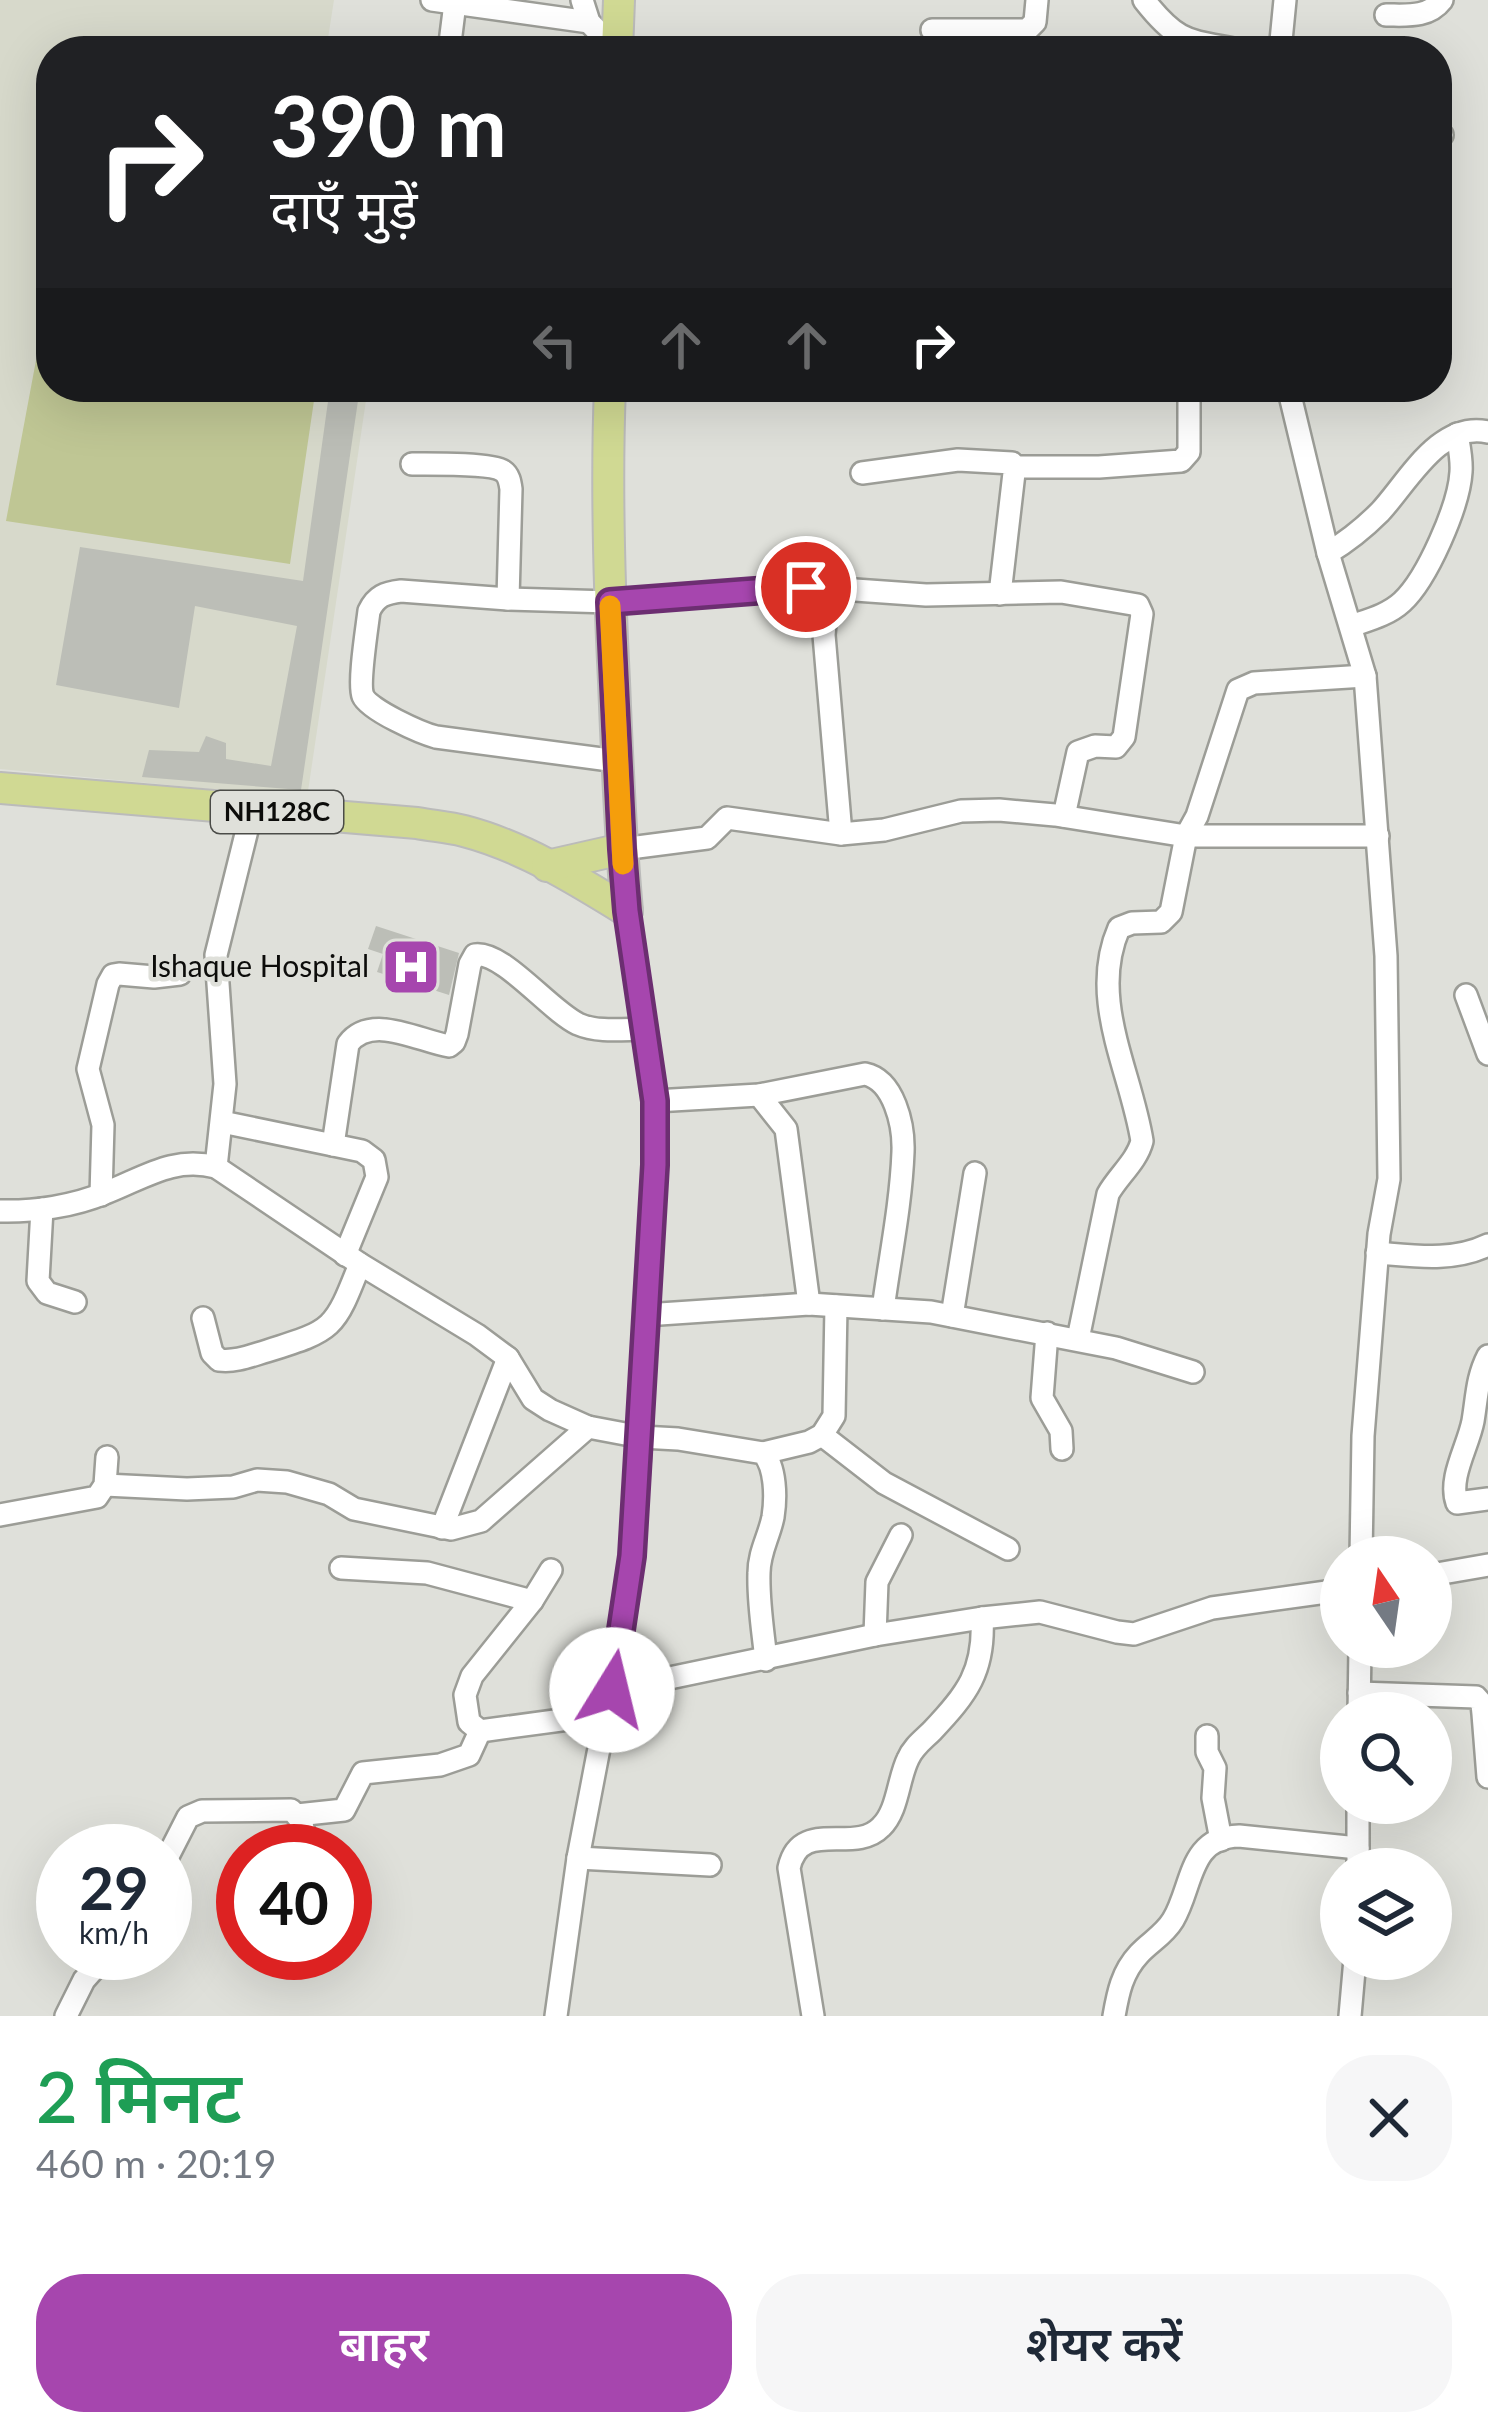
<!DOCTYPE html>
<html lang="hi">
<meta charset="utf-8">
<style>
body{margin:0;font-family:Lato,"Noto Sans Devanagari",sans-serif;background:#f6f6f7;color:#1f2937;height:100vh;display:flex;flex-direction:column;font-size:45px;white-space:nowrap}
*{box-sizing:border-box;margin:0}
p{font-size:39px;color:#747a83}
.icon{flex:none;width:66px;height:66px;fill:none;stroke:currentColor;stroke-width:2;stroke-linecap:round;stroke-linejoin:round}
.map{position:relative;height:2016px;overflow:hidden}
.panel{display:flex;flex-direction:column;background:#fff;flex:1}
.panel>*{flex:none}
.top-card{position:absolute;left:36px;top:36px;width:1416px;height:366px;border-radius:48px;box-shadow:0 12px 48px #0002;background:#202124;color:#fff;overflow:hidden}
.needle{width:78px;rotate:347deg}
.tools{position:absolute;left:1320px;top:1536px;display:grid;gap:24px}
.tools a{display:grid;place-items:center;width:132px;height:132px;border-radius:50%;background:#fff;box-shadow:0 12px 48px #0002;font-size:60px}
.speed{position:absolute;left:36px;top:1824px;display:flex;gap:24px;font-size:60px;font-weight:700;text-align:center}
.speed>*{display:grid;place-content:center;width:156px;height:156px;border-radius:50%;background:#fff;box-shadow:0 12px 48px #0002;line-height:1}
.speed small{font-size:30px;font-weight:400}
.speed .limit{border:18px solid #d22;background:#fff;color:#111}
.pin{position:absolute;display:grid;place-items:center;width:102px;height:102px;color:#fff;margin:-51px;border:6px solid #fff;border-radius:50%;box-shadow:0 3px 12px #0007}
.me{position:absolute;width:132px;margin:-66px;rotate:9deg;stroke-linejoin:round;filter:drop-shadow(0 0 9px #0008)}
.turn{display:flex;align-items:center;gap:42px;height:252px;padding:0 36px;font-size:54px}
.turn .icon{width:156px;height:156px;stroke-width:2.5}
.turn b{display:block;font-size:84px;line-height:102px}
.lanes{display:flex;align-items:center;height:114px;padding:0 36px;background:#0003;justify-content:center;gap:60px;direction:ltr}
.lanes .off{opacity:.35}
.round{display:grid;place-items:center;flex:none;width:126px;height:126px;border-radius:48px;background:#f6f6f7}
.summary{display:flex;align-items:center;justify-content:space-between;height:204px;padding:0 36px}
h1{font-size:72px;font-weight:600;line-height:90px;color:#1e9e55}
.action{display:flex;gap:24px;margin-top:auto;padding:24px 36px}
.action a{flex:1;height:138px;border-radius:48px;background:#a646ae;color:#fff;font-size:48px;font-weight:600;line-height:138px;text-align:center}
.action a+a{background:#f6f6f7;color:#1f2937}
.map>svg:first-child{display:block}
</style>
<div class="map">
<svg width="1488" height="2016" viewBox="0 0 1488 2016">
<rect width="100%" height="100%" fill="#dfe0da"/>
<polygon fill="#d7d9cb" points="0,0 334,0 326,51 51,51 51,387 368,387 307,798 0,769"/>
<polygon fill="#bfc694" points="51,280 51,387 316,387 290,564 6,521"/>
<g fill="#bcbeb7">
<polygon points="330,387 360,387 301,790 142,777 149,750 199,752 206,736 226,743 226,759 271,766 297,626 195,606 179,708 56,685 80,547 303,581"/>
<polygon points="376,926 459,953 449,995 377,972 383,954 368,949"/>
</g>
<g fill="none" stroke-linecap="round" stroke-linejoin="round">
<defs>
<g id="minor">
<polyline points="432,0 589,22"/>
<polyline points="582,0 589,22 616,51"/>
<path d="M1144,0c36,46 46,40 100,51"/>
<path d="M1386,15c21,0 42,3 56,-15"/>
<polyline points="932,30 1027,30 1035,22 1037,0"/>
<polyline points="449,51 455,3"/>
<polyline points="1280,51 1285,0"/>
<polyline points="1437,135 1442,135"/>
<polyline points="1288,387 1328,553 1365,676 1386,956 1389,1179 1379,1234 1363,1436 1361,1557"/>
<path d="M412,464c17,0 80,-1 91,7 6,4 7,11 8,18l-3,110"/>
<polyline points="1014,467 1099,467 1181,461 1189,452 1189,387"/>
<polyline points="862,473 958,460 1012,463 1014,473 1000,594"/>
<path d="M1328,553c20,-12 36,-25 52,-41 28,-30 59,-91 108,-80"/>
<path d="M1351,626c17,-6 37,-11 51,-24 25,-23 57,-96 59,-130 1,-13 -2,-26 -4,-38"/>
<path d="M617,761l-181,-24c-15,-4 -67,-27 -73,-41 -5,-12 4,-68 6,-85 7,-15 16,-18 32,-20l107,8 102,3 196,-15 28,5"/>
<polyline points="841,834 824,635 827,601 834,592 841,589 926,595 1061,592 1138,605 1142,614 1124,737 1116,747 1095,746 1078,752 1064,816"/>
<polyline points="622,849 707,838 727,818 841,834 884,830 961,811 999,810 1055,815 1186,836 1378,836"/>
<polyline points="1466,995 1488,1054"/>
<polyline points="759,1095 786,1129 809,1304"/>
<path d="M655,1101l104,-6 106,-21c29,6 39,51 38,78 -2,52 -13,105 -20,157"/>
<polyline points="222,1122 362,1151 374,1160 377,1177 345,1255"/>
<path d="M333,1145l15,-101c23,-31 71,-3 101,2l5,-4 3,-8 13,-70 5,-9c28,-4 74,55 103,69 20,9 47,5 68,5"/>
<polyline points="216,1167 225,1084 216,955 252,810"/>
<polyline points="101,1195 103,1125 88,1069 108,984 113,975 119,974 154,977 180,974"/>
<polyline points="42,1209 38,1281 47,1293 75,1302"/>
<path d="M0,1211c34,1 74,-5 105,-18 39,-15 68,-37 111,-26l144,97 117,71 31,23 25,41 17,11 38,17 53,10 37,2 85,14c13,14 13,45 10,64 -4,20 -14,35 -14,56 -1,29 4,58 7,87"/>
<path d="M1377,1253c38,3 76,9 111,-8"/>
<polyline points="645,1315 809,1304 931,1312 1116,1348 1193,1372"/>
<polyline points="952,1316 975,1173"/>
<path d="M203,1318l9,35 7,7c17,2 31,-4 48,-9 67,-21 67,-21 93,-87"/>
<polyline points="1047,1333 1042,1398 1061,1431 1062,1449"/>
<path d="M1078,1339l30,-145c10,-18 29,-33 34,-53 -11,-70 -54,-142 -23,-213l13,-5 29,-1 10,-10 15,-76 11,-20 41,-126 16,-7 111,-7"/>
<path d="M1488,1356c-11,21 -11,41 -15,65 -5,26 -25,57 -16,82l31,-4"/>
<polyline points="822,1435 884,1483 1008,1549"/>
<polyline points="763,1453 809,1442 822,1435 834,1416 836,1306"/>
<polyline points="105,1485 187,1489 233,1487 257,1480 287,1482 329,1494 354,1509 451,1529 481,1521 588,1427"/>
<polyline points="0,1515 97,1497 105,1485 107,1457"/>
<polyline points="442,1528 508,1358"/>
<polyline points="341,1568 427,1573 532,1601"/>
<polyline points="551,1570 532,1601 472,1676 465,1695 469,1722 480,1731 606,1714"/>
<polyline points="1431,1575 1488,1565"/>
<polyline points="875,1635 877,1582 901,1535"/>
<polyline points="612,1690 875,1635 982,1618 1040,1612 1117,1632 1134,1634 1212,1608 1341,1590"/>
<polyline points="1359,1693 1476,1697 1482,1704 1483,1714 1488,1777"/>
<polyline points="1359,1713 1360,1647"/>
<polyline points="1207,1736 1207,1752 1215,1768 1213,1798 1221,1840"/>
<polyline points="297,1815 344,1810 363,1773 440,1765 469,1755 480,1731"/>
<polyline points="578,1858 710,1865"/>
<path d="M165,1862l23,-45 14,-6 89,-1c14,11 15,24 10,41"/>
<polyline points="1358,1869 1358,1803"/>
<polyline points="66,2016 84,1980 108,1953"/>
<polyline points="556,2016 578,1858 624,1618 632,1556 641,1437 645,1315 655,1165 655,1101 627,911"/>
<path d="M813,2016l-24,-148c11,-51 65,-13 92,-41 17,-16 17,-48 27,-68 5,-12 15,-19 24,-28 35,-37 53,-60 50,-113"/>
<path d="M1114,2016c4,-23 8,-44 25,-62 11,-12 25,-19 34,-34 20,-33 15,-83 66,-84l119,12"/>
<polyline points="1350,2016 1355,1959"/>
</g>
<g id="highway">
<polyline points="617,51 619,0"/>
<path d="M610,387c-4,98 -1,196 4,294 3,77 6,153 13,230"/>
<path d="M0,788l417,35c16,3 32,4 47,8 58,15 113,49 163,80"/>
<polyline points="547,866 622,849"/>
</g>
</defs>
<use href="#minor" stroke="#9c9d97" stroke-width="26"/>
<use href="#highway" stroke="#bbbbba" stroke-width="34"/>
<use href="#minor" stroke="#fff" stroke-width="21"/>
<use href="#highway" stroke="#d0d993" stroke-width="30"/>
</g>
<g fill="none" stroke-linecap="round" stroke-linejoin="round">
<defs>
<polyline id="route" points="612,1690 632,1556 655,1165 655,1101 627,911 622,849 610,602 806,587"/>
</defs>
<use href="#route" stroke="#6c2e71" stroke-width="30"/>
<use href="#route" stroke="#a646ae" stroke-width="21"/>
<polyline stroke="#f59e0b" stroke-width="21" points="610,606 623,864"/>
</g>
<defs>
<symbol id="hospital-square" viewBox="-11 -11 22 22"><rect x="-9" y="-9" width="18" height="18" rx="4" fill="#a646ae" stroke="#dfe0da"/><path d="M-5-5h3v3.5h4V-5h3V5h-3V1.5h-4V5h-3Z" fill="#fff"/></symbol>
</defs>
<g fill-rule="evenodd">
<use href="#hospital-square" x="378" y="934" width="66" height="66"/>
</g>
<g text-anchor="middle" stroke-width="9" stroke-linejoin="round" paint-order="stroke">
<rect fill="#dfe0da" stroke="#4b4c48" stroke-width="3" x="211" y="791" width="132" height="42" rx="9"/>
<g font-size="27" font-weight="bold" fill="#0c0c0a">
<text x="277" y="821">NH128C</text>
</g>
<g font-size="30" fill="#0c0c0a" stroke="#dfe0da" text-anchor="end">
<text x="369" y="977">Ishaque Hospital</text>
</g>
</g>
</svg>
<div class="tools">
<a><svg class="needle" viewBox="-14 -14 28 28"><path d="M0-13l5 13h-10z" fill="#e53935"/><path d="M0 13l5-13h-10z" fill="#747a83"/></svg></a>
<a><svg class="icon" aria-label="search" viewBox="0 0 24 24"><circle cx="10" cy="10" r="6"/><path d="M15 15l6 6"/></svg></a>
<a><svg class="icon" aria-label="layers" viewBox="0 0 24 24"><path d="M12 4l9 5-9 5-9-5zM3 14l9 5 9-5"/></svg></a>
</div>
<div class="speed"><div>29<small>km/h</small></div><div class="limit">40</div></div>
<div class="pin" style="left:806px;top:587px;background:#d93025"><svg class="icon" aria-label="arrive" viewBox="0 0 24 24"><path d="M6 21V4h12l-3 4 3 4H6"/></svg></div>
<svg class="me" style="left:612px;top:1690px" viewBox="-20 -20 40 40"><circle r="19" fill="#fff"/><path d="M0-13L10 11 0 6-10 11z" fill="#a646ae"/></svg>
<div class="top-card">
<div class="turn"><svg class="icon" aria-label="right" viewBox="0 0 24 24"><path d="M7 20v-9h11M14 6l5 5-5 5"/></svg><div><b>390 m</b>दाएँ मुड़ें</div></div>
<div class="lanes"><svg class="icon off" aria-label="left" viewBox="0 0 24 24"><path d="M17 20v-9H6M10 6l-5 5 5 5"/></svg><svg class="icon off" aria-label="ahead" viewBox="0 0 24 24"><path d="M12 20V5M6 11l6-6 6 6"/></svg><svg class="icon off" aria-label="ahead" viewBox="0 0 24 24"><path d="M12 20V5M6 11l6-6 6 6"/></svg><svg class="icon" aria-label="right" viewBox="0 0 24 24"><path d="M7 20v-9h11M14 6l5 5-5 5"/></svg></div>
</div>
</div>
<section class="panel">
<div class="summary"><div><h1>2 मिनट</h1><p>460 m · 20:19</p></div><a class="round"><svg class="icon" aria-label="close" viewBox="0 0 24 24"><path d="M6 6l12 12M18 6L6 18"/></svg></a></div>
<div class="action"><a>बाहर</a><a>शेयर करें</a></div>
</section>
